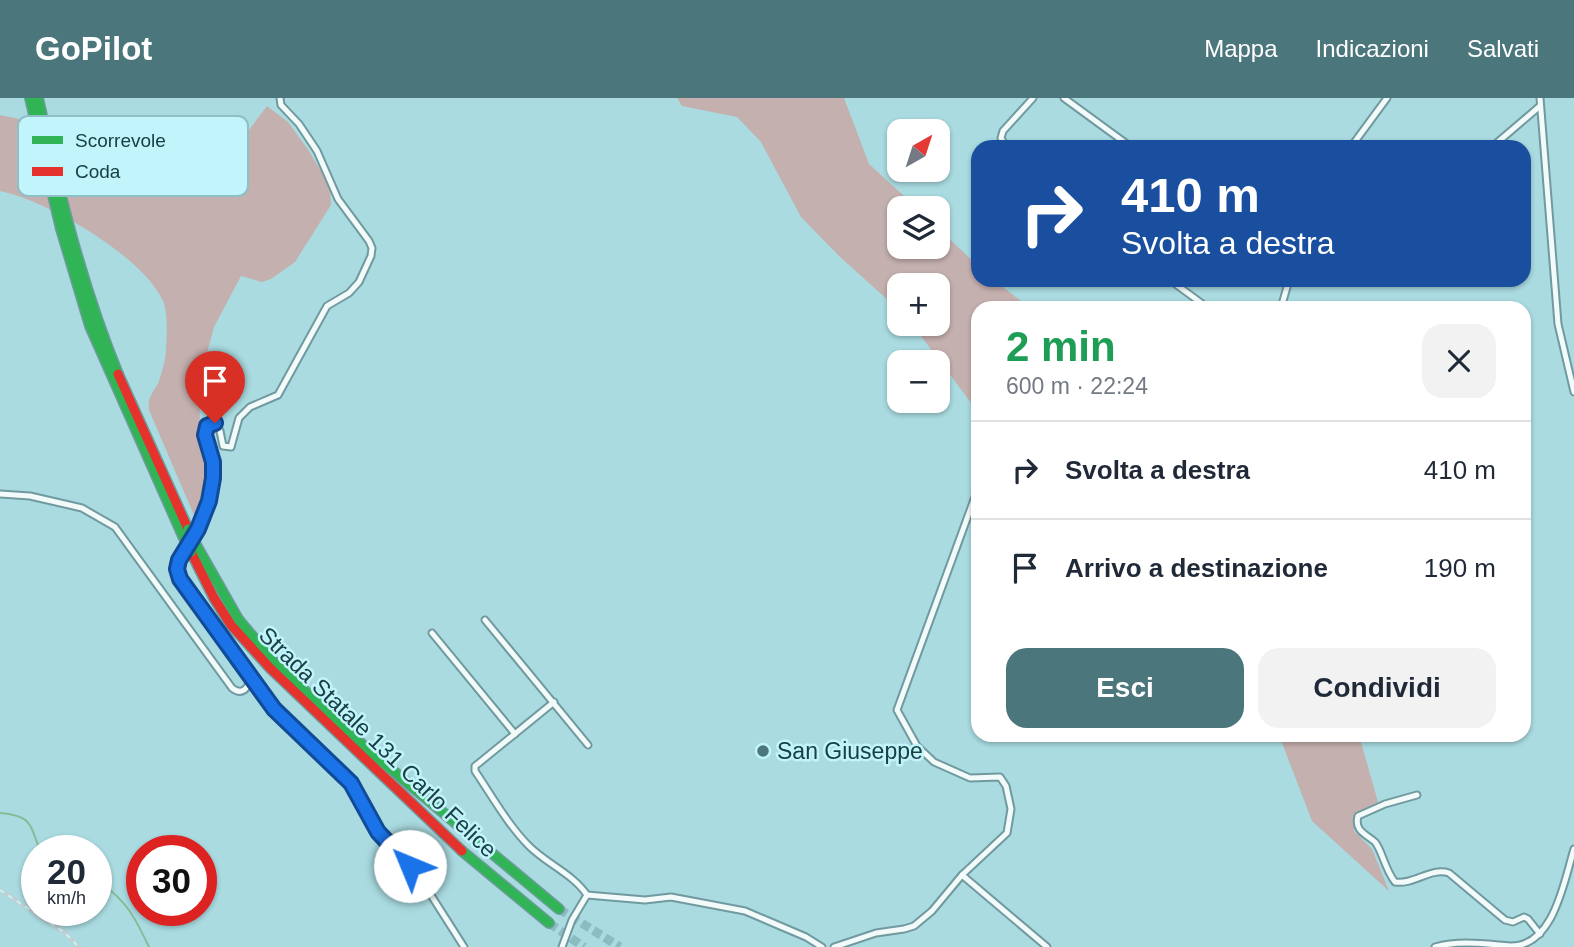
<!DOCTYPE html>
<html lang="it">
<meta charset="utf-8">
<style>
body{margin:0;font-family:Arial,sans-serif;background:#f2f2f3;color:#1f2937;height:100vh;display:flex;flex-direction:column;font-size:26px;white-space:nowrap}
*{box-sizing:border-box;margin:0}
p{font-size:23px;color:#747a83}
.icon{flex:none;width:38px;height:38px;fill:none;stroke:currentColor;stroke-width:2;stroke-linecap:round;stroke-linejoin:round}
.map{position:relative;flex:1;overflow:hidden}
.details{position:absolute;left:971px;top:203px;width:560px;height:441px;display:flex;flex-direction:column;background:#fff;border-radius:21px;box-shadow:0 2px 5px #0004}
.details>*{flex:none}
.banner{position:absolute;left:971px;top:42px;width:560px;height:147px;border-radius:21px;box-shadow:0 2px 5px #0004;background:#1a4fa0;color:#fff;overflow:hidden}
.needle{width:46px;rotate:39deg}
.controls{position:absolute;left:887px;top:21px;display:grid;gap:14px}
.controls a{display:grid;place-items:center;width:63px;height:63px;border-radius:14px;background:#fff;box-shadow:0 2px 5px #0004;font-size:35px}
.speed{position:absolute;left:21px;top:737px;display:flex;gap:14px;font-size:35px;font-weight:700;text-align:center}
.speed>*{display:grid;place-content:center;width:91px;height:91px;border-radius:50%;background:#fff;box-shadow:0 2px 5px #0004;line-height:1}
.speed small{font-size:18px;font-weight:400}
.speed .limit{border:10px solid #d22;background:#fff;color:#111}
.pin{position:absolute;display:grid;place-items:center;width:60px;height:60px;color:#fff;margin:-72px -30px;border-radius:50% 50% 50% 0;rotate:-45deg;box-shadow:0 0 7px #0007}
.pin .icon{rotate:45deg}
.me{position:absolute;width:77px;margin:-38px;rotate:315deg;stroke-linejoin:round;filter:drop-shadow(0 0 5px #0008)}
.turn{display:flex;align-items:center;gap:24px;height:147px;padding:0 35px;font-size:32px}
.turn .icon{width:91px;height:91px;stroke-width:2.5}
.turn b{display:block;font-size:49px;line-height:60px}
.round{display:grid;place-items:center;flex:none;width:74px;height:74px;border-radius:21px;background:#f2f2f3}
.head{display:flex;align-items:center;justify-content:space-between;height:119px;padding:0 35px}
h1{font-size:42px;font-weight:600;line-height:52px;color:#1e9e55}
.action{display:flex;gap:14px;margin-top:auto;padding:14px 35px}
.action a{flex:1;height:80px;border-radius:21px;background:#4b767b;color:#fff;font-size:28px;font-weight:600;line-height:80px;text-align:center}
.action a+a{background:#f2f2f3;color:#1f2937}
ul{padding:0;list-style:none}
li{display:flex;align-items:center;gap:21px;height:98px;padding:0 35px;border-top:2px solid #e0e1e3}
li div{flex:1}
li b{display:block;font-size:26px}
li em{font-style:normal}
header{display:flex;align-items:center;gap:42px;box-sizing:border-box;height:98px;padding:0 35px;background:#4b767b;color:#fff}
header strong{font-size:33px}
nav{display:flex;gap:38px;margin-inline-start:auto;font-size:24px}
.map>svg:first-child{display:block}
</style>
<header>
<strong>GoPilot</strong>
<nav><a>Mappa</a><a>Indicazioni</a><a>Salvati</a></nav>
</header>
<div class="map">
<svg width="1574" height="849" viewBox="0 0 1574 849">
<rect width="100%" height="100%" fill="#a9dbe1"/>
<g fill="#c4b0ae">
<polygon points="677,0 844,0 869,66 917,110 900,110 900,149 938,149 938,130 978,168 978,182 994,182 1030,210 978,210 978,314 912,226 938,226 938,187 900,187 899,212 839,158 801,119 761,44 737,19 682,8"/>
<path d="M267,8l21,16 21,29 21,35 1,19 -36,57 -24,17 -9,3 -21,-6 -27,51 -15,56 1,53 9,29 -3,28 -12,22 -45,-105c-2,-14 5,-18 10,-29 3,-9 7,-23 7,-32 1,-14 2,-36 -3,-48 -20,-45 -117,-101 -163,-110v-76l63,13 58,20 83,42z"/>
<polygon points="1279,637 1359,637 1378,704 1355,716 1354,733 1372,751 1389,793 1312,723"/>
</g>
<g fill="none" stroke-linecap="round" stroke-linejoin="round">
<g stroke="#85bc98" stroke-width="2">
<path d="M0,715c33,3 29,11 40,37"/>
<path d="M96,787l6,-1c26,18 34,36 47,63"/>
</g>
<g stroke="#8cbcc2" stroke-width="9" stroke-dasharray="9 4.5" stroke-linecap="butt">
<polyline points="559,811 620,849"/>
<polyline points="549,825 584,849"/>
</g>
<defs>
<g id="street">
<polyline points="1064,0 1131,49"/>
<polyline points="1540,0 1558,226 1574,294"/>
<polyline points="1006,49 1001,40 1003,33 1033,0"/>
<polyline points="1351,49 1387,0"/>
<polyline points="1492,49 1540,8"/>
<polyline points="1170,182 1208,210"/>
<polyline points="1281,210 1289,182"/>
<path d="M0,396l30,2 52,12 33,19 117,161c10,8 17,0 18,-10"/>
<path d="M192,440c13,-21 24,-50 21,-75 -2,-14 -10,-22 -6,-37l8,-3 5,8 3,15 8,1 8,-29 11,-11 28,-12 49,-89 22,-13 10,-11 12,-26 1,-8 -3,-7 -31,-42 -21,-48 -18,-27 -18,-19 -1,-7"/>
<polyline points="187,449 177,471 179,481 274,611 351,685 378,734 422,783 464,849"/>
<polyline points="485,522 588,647"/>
<polyline points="432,535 515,636"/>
<path d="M554,604l-75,61 -4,3v5c17,25 33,54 54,75 18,18 44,28 58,49"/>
<path d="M1417,697l-32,9 -27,12c-4,15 8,18 17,26 7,8 10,28 20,40 19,3 36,-15 54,-9l56,47 8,2 11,-5 4,2 12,15"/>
<polyline points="962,777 1047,849"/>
<polyline points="562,849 572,822 587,797 645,802 671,799 745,813 806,839 822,849"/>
<polyline points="834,849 876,835 904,831 914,828 932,813 962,777 1007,735 1011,711 1006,688 1000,679 970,680 934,664 917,648 897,612 976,396"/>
<path d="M1435,849c25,-7 50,-3 75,-1 44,1 54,-65 64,-97"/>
</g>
<g id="fast">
<polyline points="30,0 61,131 90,228 183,438"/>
<path d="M38,0c21,94 43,186 80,276"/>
<polyline points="196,447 238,521 274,564 368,652 559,811"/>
<polyline points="462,753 549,825"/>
</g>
<g id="jam">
<polyline points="118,276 188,431"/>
<polyline points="191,454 214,500 231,527 270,570 462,753"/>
</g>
</defs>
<use href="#street" stroke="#709a9f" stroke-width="9"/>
<use href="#fast" stroke="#709a9f" stroke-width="12"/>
<use href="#jam" stroke="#709a9f" stroke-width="12"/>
<use href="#street" stroke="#f2fafa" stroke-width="5"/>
<use href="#fast" stroke="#30b455" stroke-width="9"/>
<use href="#jam" stroke="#e5322d" stroke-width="9"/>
<defs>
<polyline id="rail" points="0,792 64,834 79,849"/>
</defs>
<use href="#rail" stroke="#c0cfd1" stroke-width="4.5"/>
<use href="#rail" stroke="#c1f4fb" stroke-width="2" stroke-dasharray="5" stroke-linecap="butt"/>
<defs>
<g id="fast-bridge">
<polyline points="188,431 196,447"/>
<polyline points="183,438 191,454"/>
</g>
</defs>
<use href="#fast-bridge" stroke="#709a9f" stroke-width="12" stroke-linecap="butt"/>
<use href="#fast-bridge" stroke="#30b455" stroke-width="9"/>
</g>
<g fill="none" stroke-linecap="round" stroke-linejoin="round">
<defs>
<polyline id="route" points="215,325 207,328 205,337 213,364 213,380 209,403 198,431 179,462 177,471 180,481 274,611 351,685 378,734 410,768"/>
</defs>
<use href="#route" stroke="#114b97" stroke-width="18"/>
<use href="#route" stroke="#1a73e8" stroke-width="12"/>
</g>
<circle fill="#4b767b" stroke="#c1f4fb" stroke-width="2.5" cx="763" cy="653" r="7"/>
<g text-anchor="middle" stroke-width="5" stroke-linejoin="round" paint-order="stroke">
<g font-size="23" fill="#194044" stroke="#c1f4fb">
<text transform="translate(378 644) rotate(44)" y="8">Strada Statale 131 Carlo Felice</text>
</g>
<g font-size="23" fill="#194044" stroke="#c1f4fb" text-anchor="start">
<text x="777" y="661">San Giuseppe</text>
</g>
</g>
<rect x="18" y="18" width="230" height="80" rx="10" fill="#c1f4fb" stroke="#8fbec4" stroke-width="2"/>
<rect x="32" y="38" width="31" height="8" fill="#30b455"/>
<rect x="32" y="69" width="31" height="9" fill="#e5322d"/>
<g font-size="19" fill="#194044">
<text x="75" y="49">Scorrevole</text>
<text x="75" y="80">Coda</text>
</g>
</svg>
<div class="controls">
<a><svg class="needle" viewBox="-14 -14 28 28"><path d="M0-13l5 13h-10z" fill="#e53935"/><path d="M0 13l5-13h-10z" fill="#747a83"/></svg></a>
<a><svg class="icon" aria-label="layers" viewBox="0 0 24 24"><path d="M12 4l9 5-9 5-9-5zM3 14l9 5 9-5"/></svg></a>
<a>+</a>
<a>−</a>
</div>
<div class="speed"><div>20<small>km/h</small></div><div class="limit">30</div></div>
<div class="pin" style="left:215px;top:325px;background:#d93025"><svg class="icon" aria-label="arrive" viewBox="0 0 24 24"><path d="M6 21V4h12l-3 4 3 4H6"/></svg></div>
<svg class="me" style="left:410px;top:768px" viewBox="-20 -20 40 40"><circle r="19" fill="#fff"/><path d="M0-13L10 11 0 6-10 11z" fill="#1a73e8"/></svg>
<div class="banner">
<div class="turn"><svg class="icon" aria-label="right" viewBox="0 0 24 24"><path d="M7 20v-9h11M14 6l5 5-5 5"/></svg><div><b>410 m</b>Svolta a destra</div></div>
</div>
<section class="details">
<div class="head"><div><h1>2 min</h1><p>600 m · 22:24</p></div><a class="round"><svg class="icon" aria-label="close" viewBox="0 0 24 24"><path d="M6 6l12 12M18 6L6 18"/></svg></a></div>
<ul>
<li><svg class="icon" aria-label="right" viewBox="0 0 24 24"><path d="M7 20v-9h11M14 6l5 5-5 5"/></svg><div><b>Svolta a destra</b></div><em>410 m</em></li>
<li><svg class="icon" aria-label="arrive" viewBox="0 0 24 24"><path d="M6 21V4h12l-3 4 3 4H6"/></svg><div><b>Arrivo a destinazione</b></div><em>190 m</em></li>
</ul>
<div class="action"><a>Esci</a><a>Condividi</a></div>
</section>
</div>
